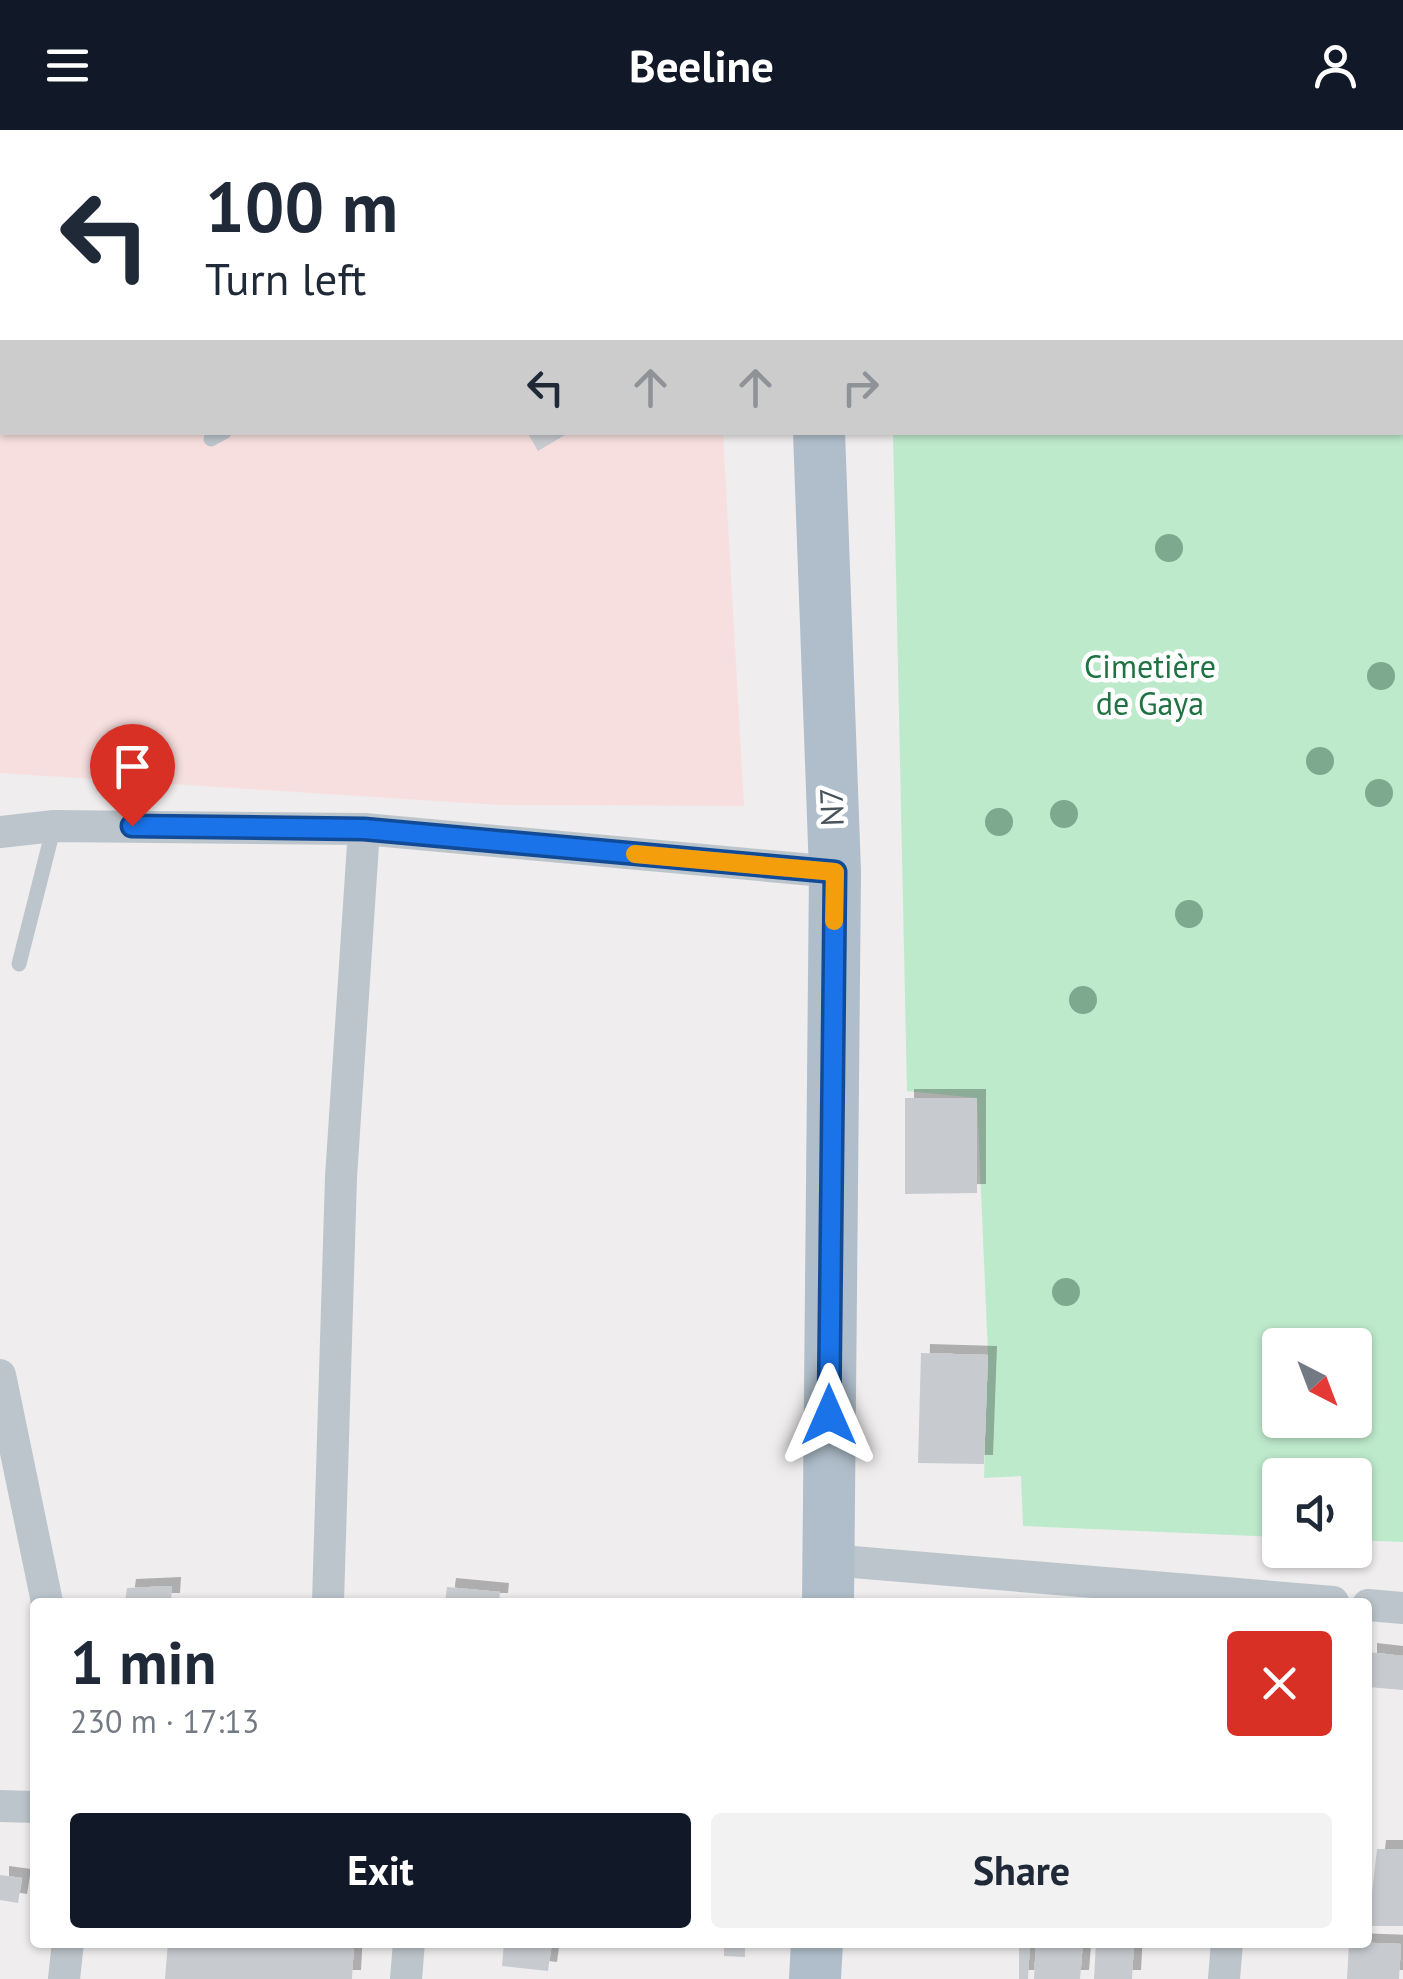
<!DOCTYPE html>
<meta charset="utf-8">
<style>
body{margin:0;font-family:"PT Sans",sans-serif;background:#f2f2f3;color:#1f2937;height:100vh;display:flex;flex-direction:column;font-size:38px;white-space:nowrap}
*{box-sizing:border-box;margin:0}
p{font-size:32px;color:#747a83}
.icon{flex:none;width:55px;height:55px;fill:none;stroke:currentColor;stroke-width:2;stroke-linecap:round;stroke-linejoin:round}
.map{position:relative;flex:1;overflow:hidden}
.side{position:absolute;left:30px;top:1468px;width:1342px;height:350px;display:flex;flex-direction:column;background:#fff;border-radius:10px;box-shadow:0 2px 8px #0004}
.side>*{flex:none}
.hud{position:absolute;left:0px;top:0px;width:1405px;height:305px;box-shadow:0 2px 8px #0004;background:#fff;color:#1f2937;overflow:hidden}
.needle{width:65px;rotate:138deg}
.buttons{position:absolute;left:1262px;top:1198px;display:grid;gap:20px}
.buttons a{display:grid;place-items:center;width:110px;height:110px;border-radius:10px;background:#fff;box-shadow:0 2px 8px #0004;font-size:50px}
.pin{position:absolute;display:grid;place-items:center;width:85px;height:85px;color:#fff;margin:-102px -42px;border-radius:50% 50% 50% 0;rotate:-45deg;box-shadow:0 0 10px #0007}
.pin .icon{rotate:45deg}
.me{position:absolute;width:110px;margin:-55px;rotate:0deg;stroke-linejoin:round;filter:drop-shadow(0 0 8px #0008)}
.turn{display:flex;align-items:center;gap:35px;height:210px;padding:0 40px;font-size:45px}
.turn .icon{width:130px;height:130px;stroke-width:2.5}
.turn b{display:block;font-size:70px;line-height:85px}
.lanes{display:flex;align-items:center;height:95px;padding:0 40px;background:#0003;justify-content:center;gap:50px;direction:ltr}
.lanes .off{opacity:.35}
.round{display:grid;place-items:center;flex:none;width:105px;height:105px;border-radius:10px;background:#f2f2f3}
.headline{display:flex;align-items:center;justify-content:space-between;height:170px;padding:0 40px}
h1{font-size:60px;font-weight:700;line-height:75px}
.primary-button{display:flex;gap:20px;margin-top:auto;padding:20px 40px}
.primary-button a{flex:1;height:115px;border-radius:10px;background:#111827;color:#fff;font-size:40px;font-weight:700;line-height:115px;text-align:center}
.primary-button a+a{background:#f2f2f3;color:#1f2937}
header{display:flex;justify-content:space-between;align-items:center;height:130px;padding:0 40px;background:#111827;color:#fff;font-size:45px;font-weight:700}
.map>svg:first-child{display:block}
</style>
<header><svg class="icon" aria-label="menu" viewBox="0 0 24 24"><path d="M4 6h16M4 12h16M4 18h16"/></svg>Beeline<svg class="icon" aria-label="person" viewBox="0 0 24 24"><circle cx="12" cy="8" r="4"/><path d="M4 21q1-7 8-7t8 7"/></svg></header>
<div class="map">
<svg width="1403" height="1849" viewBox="0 0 1403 1849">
<defs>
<filter id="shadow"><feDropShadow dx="9" dy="-9" stdDeviation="0" flood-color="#0004"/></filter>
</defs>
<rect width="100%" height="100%" fill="#efeded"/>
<polygon fill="#f8dfdf" points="0,0 706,0 2,2 2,302 723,303 744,676 499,675 0,643"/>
<path fill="#beeacc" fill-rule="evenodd" d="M867,0h536v1412l-48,-2v-65h-75v62l-257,-11 -2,-50 -37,2 4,-123 -11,-257 -70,-7 -14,-658 509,-1v-300zM1280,1215h75v75h-75z"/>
<g fill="#c7cbcf" filter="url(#shadow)">
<polygon points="527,302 570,302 538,321"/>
<polygon points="905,968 977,968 977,1063 905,1064"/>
<polygon points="921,1223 988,1225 984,1334 918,1333"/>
<polygon points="172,1456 171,1472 125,1472 127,1458"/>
<polygon points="447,1457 500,1462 499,1472 445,1472"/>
<polygon points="1368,1522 1403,1526 1403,1560 1368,1557"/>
<polygon points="1377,1719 1403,1719 1403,1796 1368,1796"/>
<polygon points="0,1745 22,1748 18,1773 0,1770"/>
<polygon points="168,1812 354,1812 352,1849 165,1849"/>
<polygon points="504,1812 552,1812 548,1841 502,1836"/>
<polygon points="724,1812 745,1812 745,1827 724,1826"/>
<polygon points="1019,1812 1030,1812 1028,1849 1019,1849"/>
<polygon points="1036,1812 1083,1812 1080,1849 1034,1849"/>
<polygon points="1096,1812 1134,1812 1132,1849 1094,1849"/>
<polygon points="1349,1812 1401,1814 1399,1849 1347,1849"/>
</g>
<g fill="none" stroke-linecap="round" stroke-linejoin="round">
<g stroke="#bcc5cb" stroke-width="15">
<polyline points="211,309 224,302"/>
<polyline points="19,834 54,696"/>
</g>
<g stroke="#bcc5cb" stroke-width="32">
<polyline points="0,702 54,696 364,699 835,742"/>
<polyline points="0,1245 47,1472"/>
<polyline points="829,1430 1333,1472"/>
<polyline points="328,1472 341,1047 364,699"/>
<polyline points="1368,1475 1403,1478"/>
<polyline points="0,1676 35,1677"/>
<polyline points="64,1849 68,1812"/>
<polyline points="406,1849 409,1812"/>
<polyline points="1224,1849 1227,1812"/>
</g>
<g stroke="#afbeca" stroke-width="52">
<polyline points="807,0 807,2"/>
<polyline points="819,302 835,742 828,1472"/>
<polyline points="815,1849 817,1812"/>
</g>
</g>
<g fill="#7daa8f">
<circle cx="1169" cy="418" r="14"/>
<circle cx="1381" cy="546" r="14"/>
<circle cx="1320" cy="631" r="14"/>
<circle cx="1379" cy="663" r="14"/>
<circle cx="1064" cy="684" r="14"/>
<circle cx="999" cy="692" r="14"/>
<circle cx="1189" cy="784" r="14"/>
<circle cx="1083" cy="870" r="14"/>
<circle cx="1066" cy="1162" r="14"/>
</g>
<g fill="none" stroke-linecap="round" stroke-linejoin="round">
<defs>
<polyline id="route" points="132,696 364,699 835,742 829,1285"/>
</defs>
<use href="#route" stroke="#114b97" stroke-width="25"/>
<use href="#route" stroke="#1a73e8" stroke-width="18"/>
<polyline stroke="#f59e0b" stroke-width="18" points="635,724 835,742 834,791"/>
</g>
<g text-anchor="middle" stroke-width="9" stroke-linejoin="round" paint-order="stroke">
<g font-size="32" fill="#1f7342" stroke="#fff">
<text x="1150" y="548">Cimetière<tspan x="1150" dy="37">de Gaya</tspan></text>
</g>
<g font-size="32" fill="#475259" stroke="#fff">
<text transform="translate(832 677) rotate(-92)" y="11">N7</text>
</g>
</g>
</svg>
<div class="buttons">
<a><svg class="needle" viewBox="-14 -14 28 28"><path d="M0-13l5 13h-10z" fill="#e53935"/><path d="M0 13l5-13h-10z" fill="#747a83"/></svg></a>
<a><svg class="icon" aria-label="sound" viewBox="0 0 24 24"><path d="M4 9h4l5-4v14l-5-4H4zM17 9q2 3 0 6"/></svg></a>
</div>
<div class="pin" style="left:132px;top:696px;background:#d93025"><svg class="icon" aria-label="arrive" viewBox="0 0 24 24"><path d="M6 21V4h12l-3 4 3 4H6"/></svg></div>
<svg class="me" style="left:829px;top:1285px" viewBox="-20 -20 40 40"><path d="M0-17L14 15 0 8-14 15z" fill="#1a73e8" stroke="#fff" stroke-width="4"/></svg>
<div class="hud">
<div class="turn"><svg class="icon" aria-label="left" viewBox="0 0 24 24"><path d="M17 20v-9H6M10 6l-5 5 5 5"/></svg><div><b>100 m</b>Turn left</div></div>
<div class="lanes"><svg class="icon" aria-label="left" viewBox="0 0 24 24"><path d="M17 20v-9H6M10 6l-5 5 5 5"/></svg><svg class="icon off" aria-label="ahead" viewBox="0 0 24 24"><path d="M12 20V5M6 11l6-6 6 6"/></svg><svg class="icon off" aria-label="ahead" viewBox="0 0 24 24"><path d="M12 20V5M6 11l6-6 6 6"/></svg><svg class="icon off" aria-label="right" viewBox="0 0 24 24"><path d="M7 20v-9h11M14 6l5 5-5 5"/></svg></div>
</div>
<section class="side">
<div class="headline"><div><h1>1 min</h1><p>230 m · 17:13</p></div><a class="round" style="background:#d93025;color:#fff"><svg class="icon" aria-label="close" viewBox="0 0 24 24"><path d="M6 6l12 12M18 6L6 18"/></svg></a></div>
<div class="primary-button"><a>Exit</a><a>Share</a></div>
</section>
</div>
